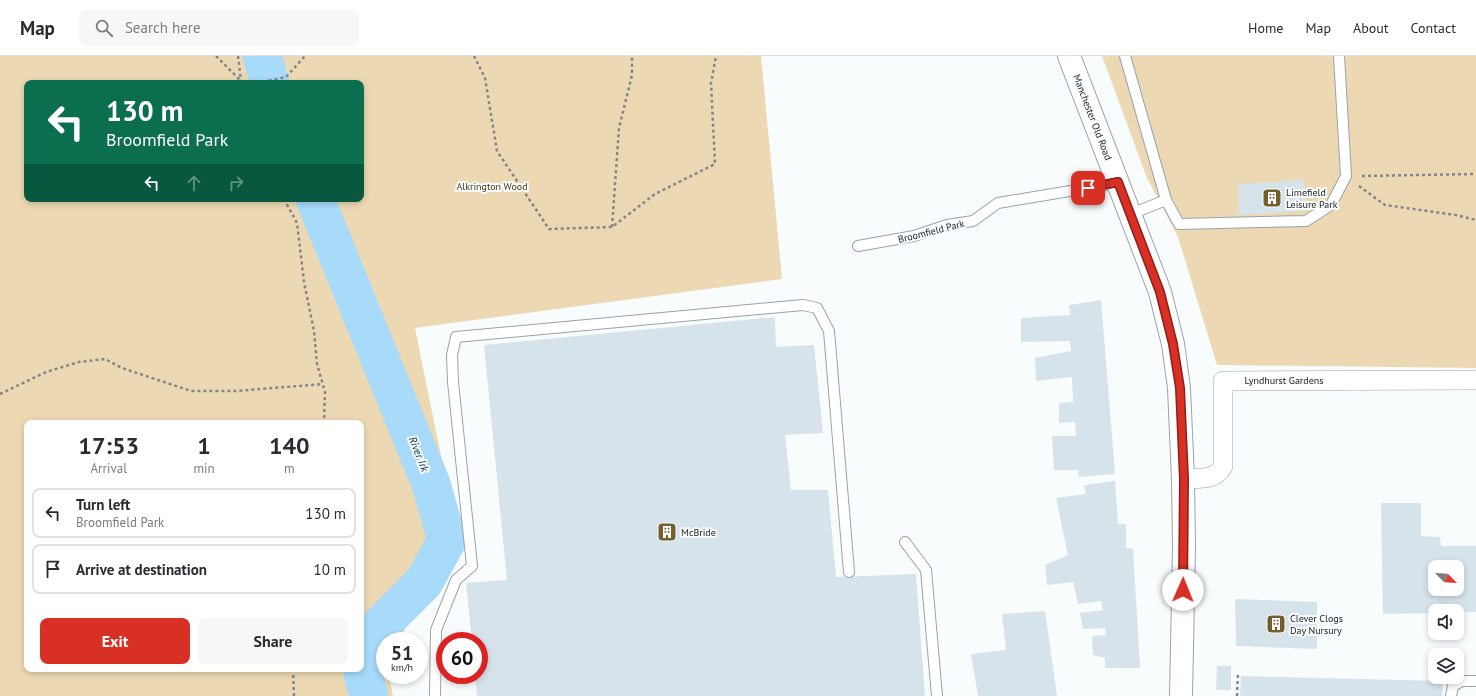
<!DOCTYPE html>
<style>
body{margin:0;font-family:"PT Sans",sans-serif;background:#f7f7f7;color:#2b2b33;height:100vh;display:flex;flex-direction:column;font-size:15px;white-space:nowrap}
*{box-sizing:border-box;margin:0}
p{font-size:13px;color:#7c7c81}
.icon{flex:none;width:22px;height:22px;fill:none;stroke:currentColor;stroke-width:2;stroke-linecap:round;stroke-linejoin:round}
.map{position:relative;flex:1;overflow:hidden}
.details{position:absolute;left:24px;top:364px;width:340px;height:252px;display:flex;flex-direction:column;background:#fff;border-radius:8px;box-shadow:0 2px 6px #0003}
.details>*{flex:none}
.banner{position:absolute;left:24px;top:24px;width:340px;height:122px;border-radius:8px;box-shadow:0 2px 6px #0003;background:#0b6e4f;color:#fff;overflow:hidden}
.needle{width:26px;rotate:114deg}
.tools{position:absolute;left:1428px;top:504px;display:grid;gap:8px}
.tools a{display:grid;place-items:center;width:36px;height:36px;border-radius:8px;background:#fff;box-shadow:0 2px 6px #0003;font-size:20px}
.speed{position:absolute;left:376px;top:576px;display:flex;gap:8px;font-size:20px;font-weight:700;text-align:center}
.speed>*{display:grid;place-content:center;width:52px;height:52px;border-radius:50%;background:#fff;box-shadow:0 2px 6px #0003;line-height:1}
.speed small{font-size:10px;font-weight:400}
.speed .limit{border:6px solid #d22;background:#fff;color:#111}
.pin{position:absolute;display:grid;place-items:center;width:34px;height:34px;color:#fff;margin:-17px;border-radius:8px;box-shadow:0 2px 6px #0006}
.me{position:absolute;width:44px;margin:-22px;rotate:1deg;stroke-linejoin:round;filter:drop-shadow(0 0 3px #0008)}
.turn{display:flex;align-items:center;gap:14px;height:84px;padding:0 16px;font-size:18px}
.turn .icon{width:52px;height:52px;stroke-width:2.5}
.turn b{display:block;font-size:28px;line-height:34px}
.lanes{display:flex;align-items:center;height:38px;padding:0 16px;background:#0003;justify-content:center;gap:20px;direction:ltr}
.lanes .off{opacity:.35}
.eta{display:flex;justify-content:space-evenly;align-items:center;height:68px;text-align:center}
.eta b{font-size:24px;font-weight:600;line-height:28px}
.cta{display:flex;gap:8px;margin-top:auto;padding:8px 16px}
.cta a{flex:1;height:46px;border-radius:8px;background:#d93025;color:#fff;font-size:16px;font-weight:600;line-height:46px;text-align:center}
.cta a+a{background:#f7f7f7;color:#2b2b33}
ul{padding:0;list-style:none}
li{display:flex;align-items:center;gap:12px;height:50px;margin:0 8px 6px;padding:0 8px;border:2px solid #e1e1e2;border-radius:8px}
li div{flex:1}
li b{display:block;font-size:15px}
li em{font-style:normal}
header{display:flex;align-items:center;gap:24px;box-sizing:border-box;height:56px;padding:0 20px;background:#fff;border-bottom:1px solid #e1e1e2}
header strong{font-size:19px}
nav{display:flex;gap:22px;margin-inline-start:auto;font-size:14px}
.search{width:280px;height:36px;background:#f7f7f7;display:flex;align-items:center;gap:10px;box-sizing:border-box;padding:0 14px;border-radius:8px;color:#7c7c81;font-size:15px}
.map>svg:first-child{display:block}
</style>
<header>
<strong>Map</strong>
<div class="search"><svg class="icon" aria-label="search" viewBox="0 0 24 24"><circle cx="10" cy="10" r="6"/><path d="M15 15l6 6"/></svg>Search here</div>
<nav><a>Home</a><a>Map</a><a>About</a><a>Contact</a></nav>
</header>
<div class="map">
<svg width="1476" height="640" viewBox="0 0 1476 640">
<rect width="100%" height="100%" fill="#f9fcfd"/>
<g fill="#ecd9b3" fill-rule="evenodd">
<path d="M0,0h761l21,223 -367,49 28,138 14,46 -3,47 -49,69 -4,13h-16v34h4l4,21h-393zM27,27h334v116h-334zM27,367h334v246h-334z"/>
<polygon points="1102,0 1476,0 1476,312 1217,309 1178,181 1147,122"/>
</g>
<g fill="none" stroke-linecap="round" stroke-linejoin="round">
<g stroke="#a8daf9" stroke-width="39">
<polyline points="262,0 270,27"/>
<polyline points="315,143 431,428 447,484 424,526 379,571 363,619 369,640"/>
</g>
</g>
<g fill="#d6e3eb" fill-rule="evenodd">
<polygon points="1304,124 1306,155 1239,159 1238,128"/>
<polygon points="1101,244 1115,418 1079,421 1078,414 1054,414 1052,380 1076,380 1075,366 1059,367 1059,347 1073,346 1072,321 1036,325 1035,302 1071,295 1070,285 1021,286 1021,262 1070,259 1069,249"/>
<polygon points="775,261 776,291 814,289 823,377 785,379 791,434 828,434 836,521 916,518 925,640 477,640 475,619 479,619 479,585 472,585 466,527 507,524 484,289"/>
<polygon points="1115,425 1118,468 1126,468 1126,492 1133,493 1140,612 1105,612 1105,602 1093,599 1092,580 1106,579 1105,572 1083,573 1080,557 1103,554 1101,545 1078,548 1073,526 1047,529 1045,509 1068,499 1056,442 1086,438 1084,429"/>
<path d="M1381,447h40v33l19,1 1,9h35v66l-41,-1v2l-52,1zM1435,511h22v22h-22z"/>
<polygon points="1235,543 1317,546 1317,593 1236,590"/>
<polygon points="1045,555 1057,640 978,640 971,598 1006,594 1002,558"/>
<polygon points="1217,610 1231,610 1231,634 1216,634"/>
<polygon points="1241,620 1443,625 1442,640 1240,640"/>
</g>
<g fill="none" stroke-linecap="round" stroke-linejoin="round">
<defs>
<g id="lane">
<polyline points="1125,0 1166,144 1131,158"/>
<polyline points="1166,144 1179,168 1306,165 1331,149 1346,120 1339,0"/>
<polyline points="858,190 914,180 947,169 973,165 998,147 1118,127"/>
<polyline points="905,486 926,514 937,640"/>
<polyline points="435,640 436,574 456,524 472,510 453,326 452,299 456,281 792,250 803,249 817,252 829,275 849,516"/>
<polyline points="1451,640 1453,630 1462,625 1476,625"/>
</g>
<path id="street" d="M1183,423c15,-1 33,2 40,-13v-85l253,-1"/>
<polyline id="primary" points="1069,0 1160,236 1173,288 1179,332 1183,423 1184,490 1181,640"/>
</defs>
<use href="#lane" stroke="#97a3ab" stroke-width="12"/>
<use href="#street" stroke="#97a3ab" stroke-width="20"/>
<use href="#primary" stroke="#97a3ab" stroke-width="24"/>
<g stroke="#838789" stroke-width="2.5" stroke-dasharray="3 3" stroke-linecap="butt">
<polyline points="216,0 241,25 250,27"/>
<polyline points="238,0 241,25"/>
<polyline points="474,0 485,22 497,95 549,173 612,171 655,138 715,108 711,27 716,0"/>
<polyline points="257,27 286,21 305,0"/>
<polyline points="1362,120 1476,118"/>
<polyline points="1359,130 1385,149 1456,159 1476,164"/>
<polyline points="284,143 297,167 304,226 314,275 317,308 325,336 324,367"/>
<polyline points="612,171 619,72 632,19 632,0"/>
<polyline points="0,338 46,316 79,306 105,303 122,312 191,335 236,335 323,328"/>
<polyline points="293,613 294,640"/>
<polyline points="1237,640 1238,616"/>
</g>
<use href="#lane" stroke="#fff" stroke-width="10"/>
<use href="#street" stroke="#fff" stroke-width="19"/>
<use href="#primary" stroke="#fff" stroke-width="22"/>
</g>
<g fill="none" stroke-linecap="round" stroke-linejoin="round">
<defs>
<polyline id="route" points="1088,132 1118,126 1160,236 1173,288 1180,332 1184,423 1183,534"/>
</defs>
<use href="#route" stroke="#8d1f18" stroke-width="10"/>
<use href="#route" stroke="#d93025" stroke-width="7"/>
</g>
<defs>
<symbol id="building-square" viewBox="-11 -11 22 22"><rect x="-9" y="-9" width="18" height="18" rx="4" fill="#745e2e" stroke="#f9fcfd"/><path d="M-4-6H4V6H1V3H-1V6H-4ZM-2.5-4.3h1.7v1.8h-1.7ZM.8-4.3h1.7v1.8H.8ZM-2.5-1h1.7V.8h-1.7ZM.8-1h1.7V.8H.8Z" fill="#fff"/></symbol>
</defs>
<g fill-rule="evenodd">
<use href="#building-square" x="1261" y="131" width="22" height="22"/>
<use href="#building-square" x="656" y="465" width="22" height="22"/>
<use href="#building-square" x="1265" y="557" width="22" height="22"/>
</g>
<g text-anchor="middle" stroke-width="4" stroke-linejoin="round" paint-order="stroke">
<g font-size="10" fill="#202528" stroke="#f9fcfd">
<text transform="translate(1093 61) rotate(69)" y="4">Manchester Old Road</text>
<text transform="translate(931 175) rotate(-14)" y="4">Broomfield Park</text>
<text x="1284" y="328">Lyndhurst Gardens</text>
</g>
<g font-size="10" fill="#46350f" stroke="#f9fcfd">
<text x="492" y="134">Alkrington Wood</text>
</g>
<g font-size="10" fill="#202528" stroke="#f9fcfd" text-anchor="start">
<text x="1286" y="140">Limefield<tspan x="1286" dy="12">Leisure Park</tspan></text>
<text x="681" y="480">McBride</text>
<text x="1290" y="566">Clever Clogs<tspan x="1290" dy="12">Day Nursury</tspan></text>
</g>
<g font-size="11" font-style="italic" fill="#042f44" stroke="#f9fcfd">
<text transform="translate(419 398) rotate(68)" y="4">River Irk</text>
</g>
</g>
</svg>
<div class="tools">
<a><svg class="needle" viewBox="-14 -14 28 28"><path d="M0-13l5 13h-10z" fill="#e53935"/><path d="M0 13l5-13h-10z" fill="#7c7c81"/></svg></a>
<a><svg class="icon" aria-label="sound" viewBox="0 0 24 24"><path d="M4 9h4l5-4v14l-5-4H4zM17 9q2 3 0 6"/></svg></a>
<a><svg class="icon" aria-label="layers" viewBox="0 0 24 24"><path d="M12 4l9 5-9 5-9-5zM3 14l9 5 9-5"/></svg></a>
</div>
<div class="speed"><div>51<small>km/h</small></div><div class="limit">60</div></div>
<div class="pin" style="left:1088px;top:132px;background:#d93025"><svg class="icon" aria-label="arrive" viewBox="0 0 24 24"><path d="M6 21V4h12l-3 4 3 4H6"/></svg></div>
<svg class="me" style="left:1183px;top:534px" viewBox="-20 -20 40 40"><circle r="19" fill="#fff"/><path d="M0-13L10 11 0 6-10 11z" fill="#d93025"/></svg>
<div class="banner">
<div class="turn"><svg class="icon" aria-label="left" viewBox="0 0 24 24"><path d="M17 20v-9H6M10 6l-5 5 5 5"/></svg><div><b>130 m</b>Broomfield Park</div></div>
<div class="lanes"><svg class="icon" aria-label="left" viewBox="0 0 24 24"><path d="M17 20v-9H6M10 6l-5 5 5 5"/></svg><svg class="icon off" aria-label="ahead" viewBox="0 0 24 24"><path d="M12 20V5M6 11l6-6 6 6"/></svg><svg class="icon off" aria-label="right" viewBox="0 0 24 24"><path d="M7 20v-9h11M14 6l5 5-5 5"/></svg></div>
</div>
<section class="details">
<div class="eta">
<div><b>17:53</b><p>Arrival</p></div>
<div><b>1</b><p>min</p></div>
<div><b>140</b><p>m</p></div>
</div>
<ul>
<li><svg class="icon" aria-label="left" viewBox="0 0 24 24"><path d="M17 20v-9H6M10 6l-5 5 5 5"/></svg><div><b>Turn left</b><p>Broomfield Park</p></div><em>130 m</em></li>
<li><svg class="icon" aria-label="arrive" viewBox="0 0 24 24"><path d="M6 21V4h12l-3 4 3 4H6"/></svg><div><b>Arrive at destination</b></div><em>10 m</em></li>
</ul>
<div class="cta"><a>Exit</a><a>Share</a></div>
</section>
</div>
